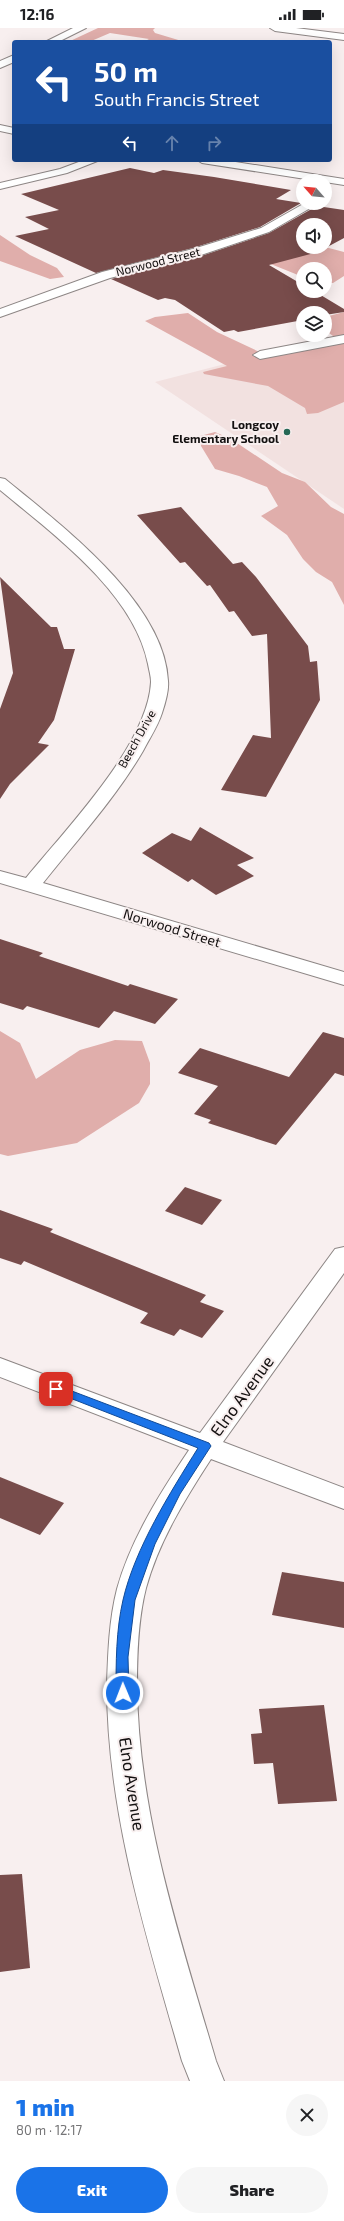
<!DOCTYPE html>
<meta charset="utf-8">
<style>
body{margin:0;font-family:"Exo 2",sans-serif;background:#f6f6f6;color:#202124;height:100vh;display:flex;flex-direction:column;font-size:15px;white-space:nowrap}
*{box-sizing:border-box;margin:0}
p{font-size:13px;color:#757577}
.icon{flex:none;width:22px;height:22px;fill:none;stroke:currentColor;stroke-width:2;stroke-linecap:round;stroke-linejoin:round}
.map{position:relative;height:2053px;overflow:hidden}
.side{display:flex;flex-direction:column;background:#fff;flex:1}
.side>*{flex:none}
.top-card{position:absolute;left:12px;top:12px;width:320px;height:122px;border-radius:4px;box-shadow:0 4px 16px #0002;background:#1a4fa0;color:#fff;overflow:hidden}
.needle{width:26px;rotate:297deg}
.controls{position:absolute;left:296px;top:146px;display:grid;gap:8px}
.controls a{display:grid;place-items:center;width:36px;height:36px;border-radius:50%;background:#fff;box-shadow:0 4px 16px #0002;font-size:20px}
.pin{position:absolute;display:grid;place-items:center;width:34px;height:34px;color:#fff;margin:-17px;border-radius:8px;box-shadow:0 2px 6px #0006}
.me{position:absolute;width:44px;margin:-22px;rotate:359deg;stroke-linejoin:round;filter:drop-shadow(0 0 3px #0008)}
.turn{display:flex;align-items:center;gap:14px;height:84px;padding:0 16px;font-size:18px}
.turn .icon{width:52px;height:52px;stroke-width:2.5}
.turn b{display:block;font-size:28px;line-height:34px}
.lanes{display:flex;align-items:center;height:38px;padding:0 16px;background:#0003;justify-content:center;gap:20px;direction:ltr}
.lanes .off{opacity:.35}
.round{display:grid;place-items:center;flex:none;width:42px;height:42px;border-radius:21px;background:#f6f6f6}
.overview{display:flex;align-items:center;justify-content:space-between;height:68px;padding:0 16px}
h1{font-size:24px;font-weight:800;line-height:30px;color:#1a73e8}
.primary-button{display:flex;gap:8px;margin-top:auto;padding:8px 16px}
.primary-button a{flex:1;height:46px;border-radius:24px;background:#1a73e8;color:#fff;font-size:16px;font-weight:800;line-height:46px;text-align:center}
.primary-button a+a{background:#f6f6f6;color:#202124}
.status{display:flex;justify-content:space-between;align-items:center;height:28px;padding:0 20px;background:#fff;direction:ltr}
.status svg{height:11px;fill:currentColor}
.map>svg:first-child{display:block}
</style>
<div class="status"><b>12:16</b><svg viewBox="0 0 49 12"><path d="M0 12V9h3v3zM5 12V6h3v6zM10 12V3h3v9zM15 12V0h3v12zM26 1h20v11H26zM47 4h2v5h-2z"/></svg></div>
<div class="map">
<svg width="344" height="2053" viewBox="0 0 344 2053">
<rect width="100%" height="100%" fill="#f8efef"/>
<polygon fill="#f2e1e0" points="344,311 344,481 155,354 260,327"/>
<g fill="#e0aeab">
<polygon points="98,0 155,0 153,2 155,5 185,14 143,14 149,11 110,5 89,14 68,14"/>
<polygon points="0,207 30,227 57,240 64,249 50,251 0,233"/>
<polygon points="325,219 344,224 344,248 333,255 325,255 325,241 303,241 303,249 236,222"/>
<polygon points="344,284 344,309 333,308 325,302 325,289"/>
<polygon points="188,285 217,304 268,328 344,314 344,374 318,385 307,386 305,380 268,358 204,346 203,344 227,338 145,293 155,289"/>
<polygon points="215,404 231,411 282,445 305,454 331,479 344,486 344,577 332,554 316,544 303,531 287,507 261,488 278,478 267,459 239,448 215,441 201,418 200,408"/>
<polygon points="0,1003 20,1015 36,1051 80,1022 115,1012 142,1013 150,1035 150,1056 139,1075 77,1115 8,1128 0,1126"/>
</g>
<g fill="#784c4b" fill-rule="evenodd">
<polygon points="130,140 154,145 163,142 214,149 291,162 276,171 301,175 260,199 193,220 96,245 15,208 49,201 25,189 59,182 21,166"/>
<path d="M317,178l27,4v28l-26,14 -49,13 34,20v6h11l30,18v3l-19,3v-2h-22v7l-65,12 -4,-2 -10,2 -49,-32 -10,-2 -7,2 -47,-21 90,-23 68,-23zM303,197h22v22h-22z"/>
<polygon points="181,479 233,536 242,534 256,549 308,618 310,634 317,633 320,672 266,769 221,762 253,707 271,710 267,606 252,608 234,583 229,584 210,557 207,558 185,534 180,535 137,487"/>
<polygon points="0,549 51,599 57,599 64,621 75,621 54,692 38,715 49,717 10,756 0,771 0,681 13,645"/>
<polygon points="200,799 254,830 237,837 254,848 216,867 192,851 188,854 142,825 172,805 191,813"/>
<polygon points="0,911 43,925 39,928 128,958 130,956 178,971 155,996 114,983 99,1000 27,978 23,982 0,975"/>
<polygon points="323,1004 344,1010 344,1048 335,1045 276,1117 208,1095 211,1092 194,1086 218,1058 178,1045 200,1020 289,1049"/>
<polygon points="185,1159 222,1172 202,1197 165,1183"/>
<polygon points="0,1182 53,1201 50,1204 206,1267 200,1274 224,1283 202,1310 180,1301 174,1308 140,1295 148,1285 24,1233 21,1237 0,1230"/>
<polygon points="0,1449 64,1475 40,1507 0,1490"/>
<polygon points="282,1544 344,1554 344,1600 272,1587"/>
<polygon points="324,1677 337,1773 278,1776 273,1735 254,1736 251,1706 262,1705 259,1681"/>
<polygon points="22,1846 30,1940 0,1944 0,1847"/>
</g>
<g fill="none" stroke-linecap="round" stroke-linejoin="round">
<defs>
<g id="minor">
<polygon points="73,0 86,0 58,14 45,14"/>
<polygon points="270,0 296,0 344,6 344,12 275,3"/>
<polygon points="14,27 14,34 0,40 0,33"/>
<polygon points="0,97 14,100 14,106 0,103"/>
<polygon points="84,132 100,132 67,145 0,161 0,155 60,141"/>
<polygon points="197,132 223,132 344,151 344,157 202,135"/>
<polygon points="305,175 319,175 269,204 201,227 110,250 0,289 0,281 102,244 193,221 261,200"/>
<polygon points="344,307 344,315 260,331 253,327 260,323"/>
<path d="M0,450l5,1c56,46 160,124 163,202 1,9 -3,23 -6,32 -4,13 -13,26 -19,38 -28,48 -66,89 -100,132l301,89v13l-344,-102v-12l26,7c39,-48 122,-133 125,-196 0,-6 -2,-12 -3,-18 -14,-71 -95,-130 -148,-174z"/>
<path d="M344,1219v26l-121,169 121,46v21l-133,-50c-26,40 -52,82 -65,129 -8,31 -9,66 -9,97 1,129 43,253 79,376l8,20h-34l-8,-20c-35,-123 -75,-247 -75,-376 1,-31 2,-65 10,-96 14,-50 43,-96 72,-139l-189,-73v-19l200,75 135,-184z"/>
</g>
</defs>
<use href="#minor" stroke="#8d8685" stroke-width="2"/>
<use href="#minor" fill="#fff" fill-rule="evenodd"/>
</g>
<path fill="#1a73e8" stroke="#114b97" d="M56,1357l153,58 2,3 -31,48 -25,50 -20,56 -7,57 1,36 -2,4h-9l-2,-4c0,-30 0,-63 7,-93 12,-52 47,-107 75,-152l-146,-57 -2,-2 2,-3z"/>
<circle fill="#266755" stroke="#f8efef" stroke-width="1.5" cx="287" cy="404" r="4"/>
<g text-anchor="middle" stroke-width="4" stroke-linejoin="round" paint-order="stroke">
<g font-size="12" fill="#131010" stroke="#f8efef">
<text transform="translate(158 234) rotate(-14)" y="4">Norwood Street</text>
<text transform="translate(137 711) rotate(-61)" y="4">Beech Drive</text>
</g>
<g font-size="12" font-weight="bold" fill="#131010" stroke="#f8efef" text-anchor="end">
<text x="279" y="401">Longcoy<tspan x="279" dy="14">Elementary School</tspan></text>
</g>
<g font-size="14" fill="#131010" stroke="#f8efef">
<text transform="translate(172 900) rotate(17)" y="5">Norwood Street</text>
</g>
<g font-size="17" fill="#131010" stroke="#f8efef">
<text transform="translate(242 1368) rotate(-54)" y="6">Elno Avenue</text>
<text transform="translate(132 1756) rotate(81)" y="6">Elno Avenue</text>
</g>
</g>
</svg>
<div class="controls">
<a><svg class="needle" viewBox="-14 -14 28 28"><path d="M0-13l5 13h-10z" fill="#e53935"/><path d="M0 13l5-13h-10z" fill="#757577"/></svg></a>
<a><svg class="icon" aria-label="sound" viewBox="0 0 24 24"><path d="M4 9h4l5-4v14l-5-4H4zM17 9q2 3 0 6"/></svg></a>
<a><svg class="icon" aria-label="search" viewBox="0 0 24 24"><circle cx="10" cy="10" r="6"/><path d="M15 15l6 6"/></svg></a>
<a><svg class="icon" aria-label="layers" viewBox="0 0 24 24"><path d="M12 4l9 5-9 5-9-5zM3 14l9 5 9-5"/></svg></a>
</div>
<div class="pin" style="left:56px;top:1361px;background:#d93025"><svg class="icon" aria-label="arrive" viewBox="0 0 24 24"><path d="M6 21V4h12l-3 4 3 4H6"/></svg></div>
<svg class="me" style="left:123px;top:1665px" viewBox="-20 -20 40 40"><circle r="17" fill="#1a73e8" stroke="#fff" stroke-width="3"/><path d="M0-11L8 9 0 5-8 9z" fill="#fff"/></svg>
<div class="top-card">
<div class="turn"><svg class="icon" aria-label="left" viewBox="0 0 24 24"><path d="M17 20v-9H6M10 6l-5 5 5 5"/></svg><div><b>50 m</b>South Francis Street</div></div>
<div class="lanes"><svg class="icon" aria-label="left" viewBox="0 0 24 24"><path d="M17 20v-9H6M10 6l-5 5 5 5"/></svg><svg class="icon off" aria-label="ahead" viewBox="0 0 24 24"><path d="M12 20V5M6 11l6-6 6 6"/></svg><svg class="icon off" aria-label="right" viewBox="0 0 24 24"><path d="M7 20v-9h11M14 6l5 5-5 5"/></svg></div>
</div>
</div>
<section class="side">
<div class="overview"><div><h1>1 min</h1><p>80 m · 12:17</p></div><a class="round"><svg class="icon" aria-label="close" viewBox="0 0 24 24"><path d="M6 6l12 12M18 6L6 18"/></svg></a></div>
<div class="primary-button"><a>Exit</a><a>Share</a></div>
</section>
